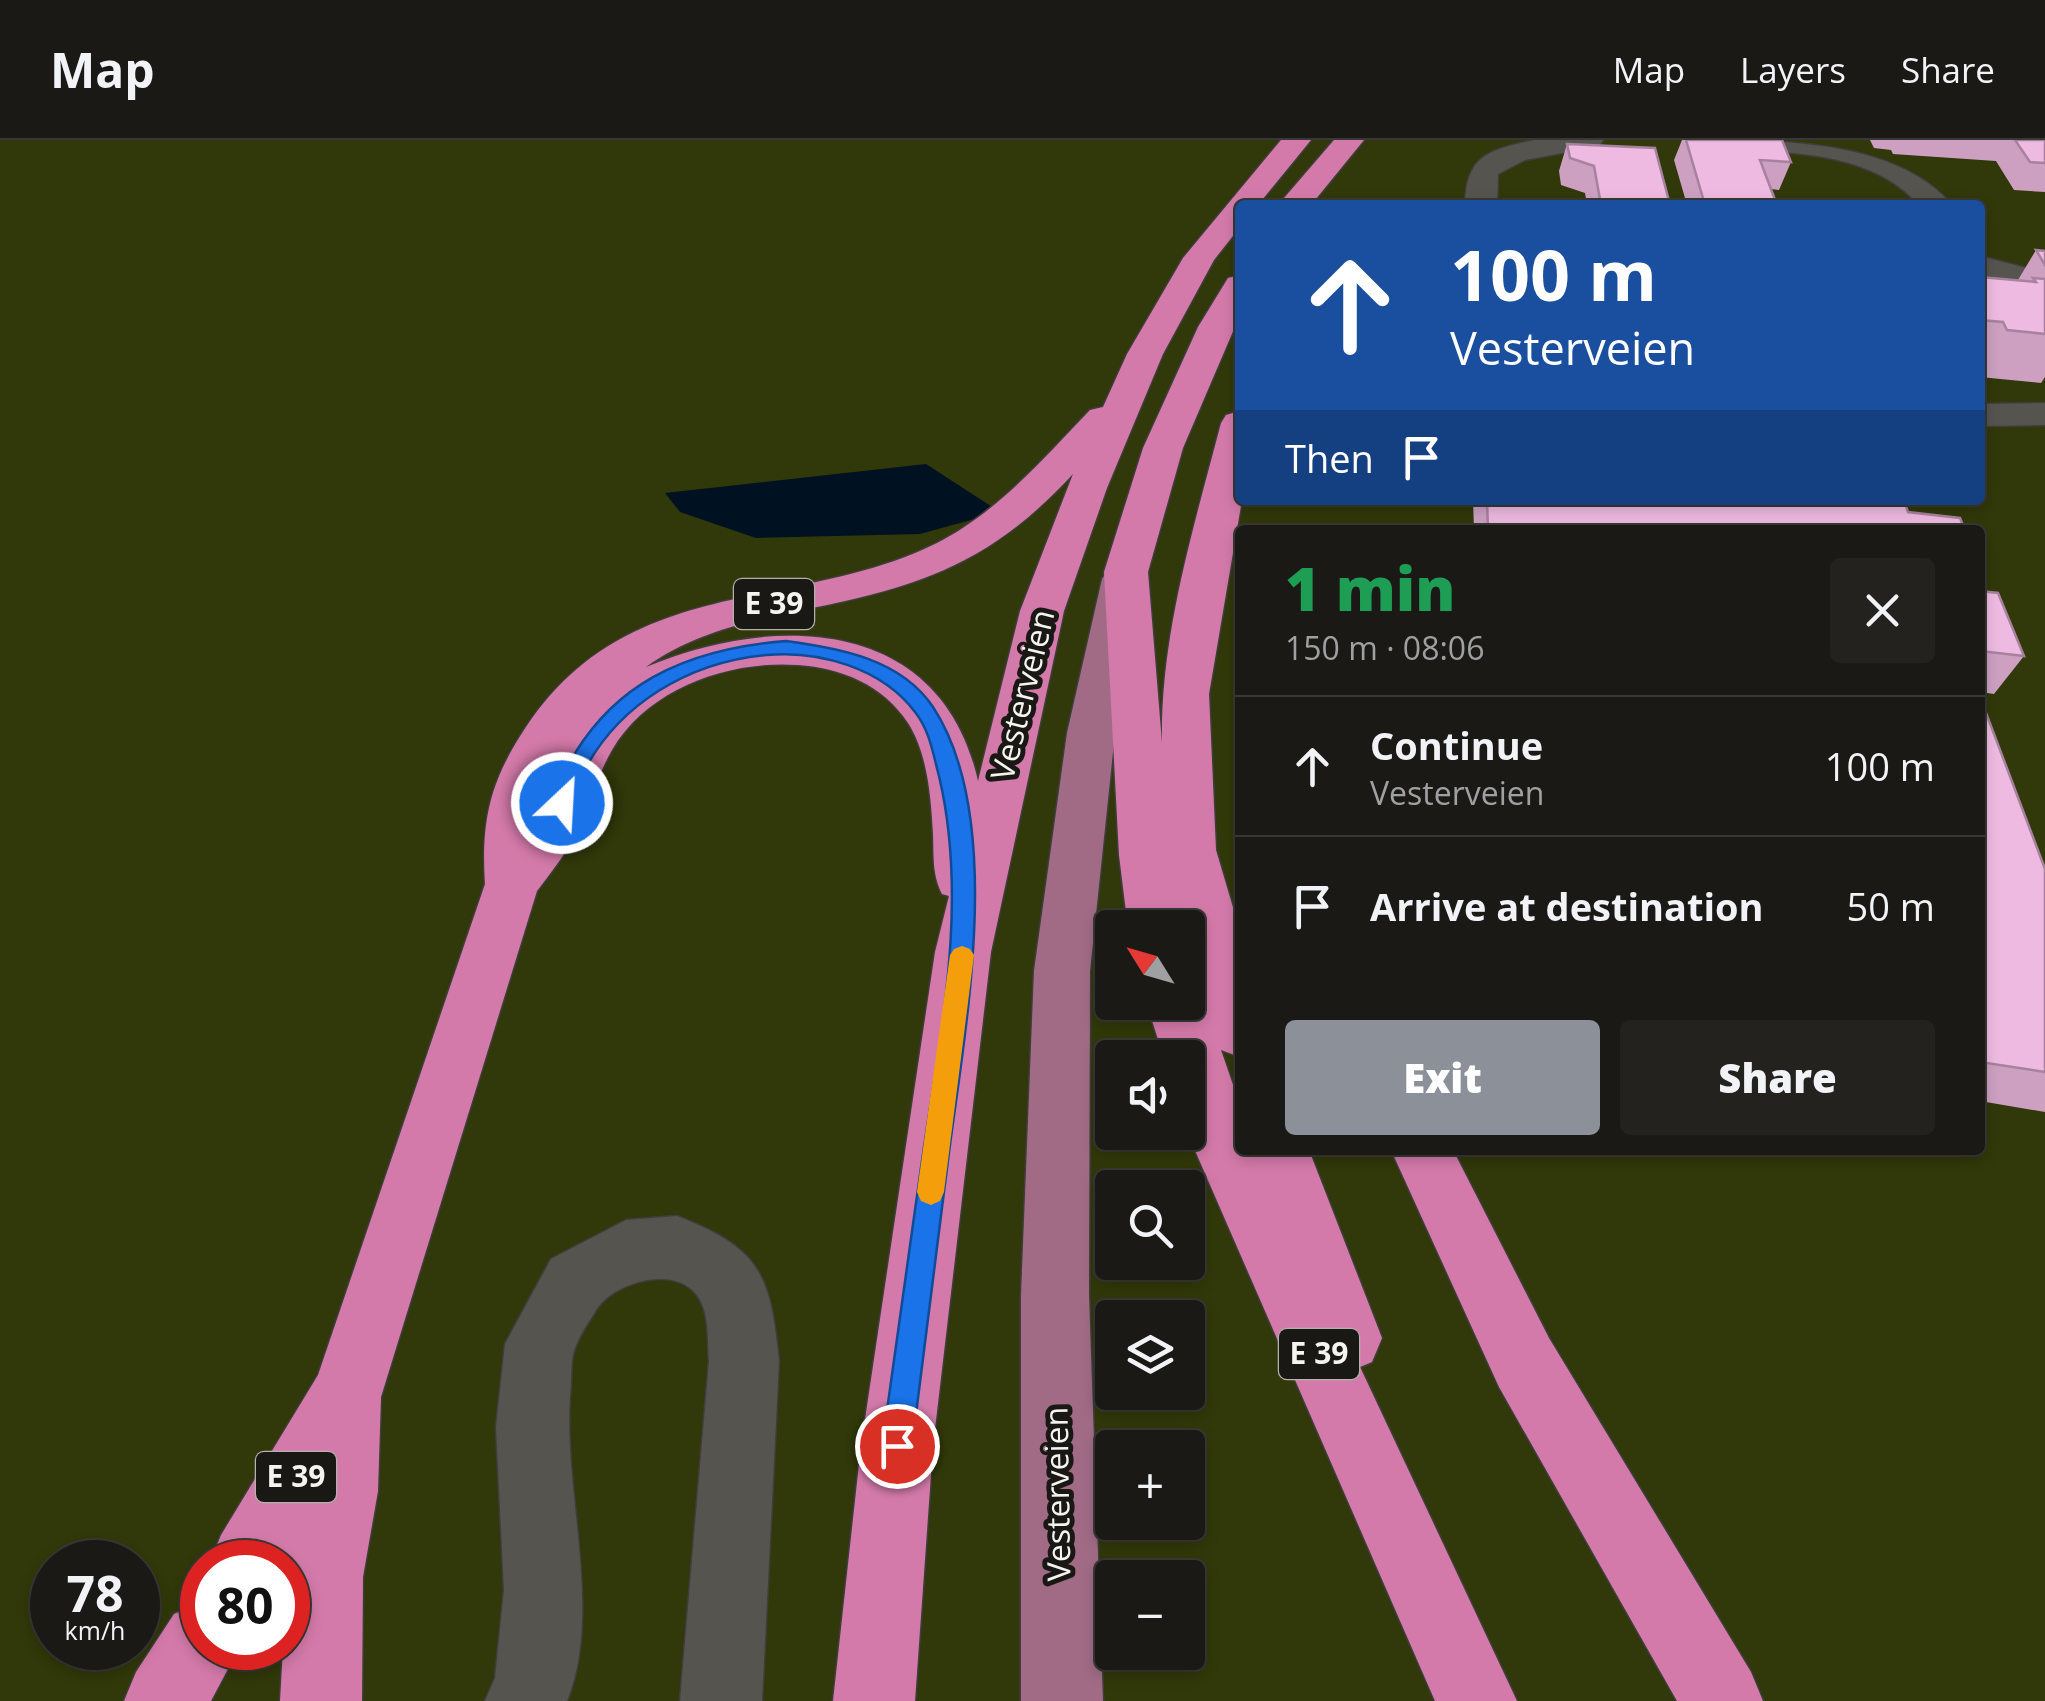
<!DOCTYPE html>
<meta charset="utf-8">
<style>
body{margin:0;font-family:"Open Sans",sans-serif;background:#23221f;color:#f1f3f6;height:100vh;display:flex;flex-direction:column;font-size:38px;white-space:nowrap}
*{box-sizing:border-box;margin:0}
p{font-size:32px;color:#9fa0a1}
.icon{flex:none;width:55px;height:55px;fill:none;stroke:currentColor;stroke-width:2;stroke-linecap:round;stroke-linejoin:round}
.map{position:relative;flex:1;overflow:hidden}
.details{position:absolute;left:1235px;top:385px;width:750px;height:630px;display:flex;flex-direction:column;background:#1a1916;border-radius:10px;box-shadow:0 5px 15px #0003,0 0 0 2px #383835}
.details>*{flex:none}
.guide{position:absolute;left:1235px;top:60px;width:750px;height:305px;border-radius:10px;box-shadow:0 5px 15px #0003,0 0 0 2px #383835;background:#1a4fa0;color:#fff;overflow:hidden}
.needle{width:65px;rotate:307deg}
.buttons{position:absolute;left:1095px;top:770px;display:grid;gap:20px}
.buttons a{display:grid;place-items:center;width:110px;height:110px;border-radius:10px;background:#1a1916;box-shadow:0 5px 15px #0003,0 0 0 2px #383835;font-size:50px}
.speed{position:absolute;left:30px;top:1400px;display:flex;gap:20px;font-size:50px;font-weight:700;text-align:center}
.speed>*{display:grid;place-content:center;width:130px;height:130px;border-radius:50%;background:#1a1916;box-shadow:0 5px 15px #0003,0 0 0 2px #383835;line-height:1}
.speed small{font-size:25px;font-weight:400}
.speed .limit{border:15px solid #d22;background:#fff;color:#111}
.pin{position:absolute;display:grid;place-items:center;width:85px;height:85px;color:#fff;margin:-42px;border:5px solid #fff;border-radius:50%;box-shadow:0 2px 10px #0007}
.me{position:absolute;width:110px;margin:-55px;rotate:25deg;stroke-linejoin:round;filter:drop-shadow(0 0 8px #0008)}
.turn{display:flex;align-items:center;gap:35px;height:210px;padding:0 50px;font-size:45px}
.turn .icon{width:130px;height:130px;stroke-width:2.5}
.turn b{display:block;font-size:70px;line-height:85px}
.then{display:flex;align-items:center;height:95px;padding:0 50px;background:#0003;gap:20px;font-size:38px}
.round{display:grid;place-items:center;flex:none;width:105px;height:105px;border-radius:10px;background:#23221f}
.headline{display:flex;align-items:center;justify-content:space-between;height:170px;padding:0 50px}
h1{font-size:60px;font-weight:800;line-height:75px;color:#1e9e55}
.cta{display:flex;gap:20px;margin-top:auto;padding:20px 50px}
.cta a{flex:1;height:115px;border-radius:10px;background:#8c9099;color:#fff;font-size:40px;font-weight:800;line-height:115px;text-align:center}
.cta a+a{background:#23221f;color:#f1f3f6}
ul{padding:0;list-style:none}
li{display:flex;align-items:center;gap:30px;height:140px;padding:0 50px;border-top:2px solid #383835}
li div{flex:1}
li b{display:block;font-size:38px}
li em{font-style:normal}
header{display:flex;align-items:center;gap:60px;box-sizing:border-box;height:140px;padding:0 50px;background:#1a1916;border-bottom:2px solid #383835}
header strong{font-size:48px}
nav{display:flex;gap:55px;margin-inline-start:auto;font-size:35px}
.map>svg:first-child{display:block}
</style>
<header>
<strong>Map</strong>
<nav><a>Map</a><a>Layers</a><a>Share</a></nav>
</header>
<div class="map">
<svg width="2045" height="1561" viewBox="0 0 2045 1561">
<rect width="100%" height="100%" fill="#22211d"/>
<path fill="#313809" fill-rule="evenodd" d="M0,0h2045v1561h-2045zM1240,65h740v295h-740zM1240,390h740v620h-740zM1112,788h76v74h-76zM1112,918h76v74h-76zM1112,1048h76v74h-76zM1112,1178h76v74h-76zM1112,1308h76v74h-76zM52,1422h86v86h-86zM202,1422h86v86h-86zM1112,1438h76v74h-76z"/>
<polygon fill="#001221" points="926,324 1000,372 920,394 756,398 680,372 665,353"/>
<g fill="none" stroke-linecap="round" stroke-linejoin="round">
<defs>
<g id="minor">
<path d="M1534,0h69l-4,6 -74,14 -27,14 -1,31h-32c1,-51 25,-55 69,-65z"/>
<path d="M1699,0c83,0 198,0 253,65h-33c-49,-56 -138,-53 -206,-56l-10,-3z"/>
<polygon points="1980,116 2045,133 2045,153 1980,138"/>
<polygon points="2045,263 2045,285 1980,286 1980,264"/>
<path d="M677,1076c84,33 93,58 102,145l-17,340h-82l29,-340c-2,-23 2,-56 -18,-72 -25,-22 -79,-5 -95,21 -7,12 -18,27 -22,41 -4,13 -2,31 -4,45 -7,95 33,216 -3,305h-82l10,-23 9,-88 -8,-163 9,-83 46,-85 75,-39z"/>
</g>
<polygon id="major" points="1124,425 1139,429 1146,439 1115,593 1090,831 1089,1155 1103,1561 1021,1561 1021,1155 1034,831 1067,593 1102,439 1109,429"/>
<g id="highway">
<path d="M1281,0h30l-53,65h-18v22l-26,33 -51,94 -56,134 -43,123 -73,341 -58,494 -18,255h-82l28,-255 74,-494 14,-56 -7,-2c-10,-20 -8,-38 -9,-60 -2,-35 -5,-80 -25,-111 -25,-38 -66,-55 -110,-58 -69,-5 -150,23 -186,85 -14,24 -22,52 -33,77 -11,24 -26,43 -42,64l-156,506 -3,94 -15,86 -1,124h-82l3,-53h5l1,-84 -79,-2 11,-27 97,-160 167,-491c-4,-64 5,-103 41,-157 103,-155 270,-114 411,-184 61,-31 107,-85 153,-133l13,-3 24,-53 56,-96zM1073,334l-53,137 -42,170c-37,-165 -203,-168 -332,-114 53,-38 118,-49 181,-62 107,-23 170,-49 246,-131z"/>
<polygon points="1334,0 1364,0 1311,65 1278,65"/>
<path d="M1240,135v40l-57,133 -35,124 14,171c-2,-108 32,-216 59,-320l5,-8 14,-4 2,89 -33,194 7,156 24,81v126l-19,-7 19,55v45h69l73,188 -10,24 -12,5 157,334h-82l-245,-562 -2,-81h-24l-18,-56h42v-20l7,3 7,13 -14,-70h-60l-9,-73 -15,-283 39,-124 55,-121 30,-49z"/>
<polygon points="1391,1010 1453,1010 1549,1198 1751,1532 1763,1561 1677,1561 1499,1247"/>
<polygon points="202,1462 202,1508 239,1508 211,1561 124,1561 136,1532 174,1474"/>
</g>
</defs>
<use href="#minor" stroke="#3f3e3b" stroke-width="3"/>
<use href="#major" stroke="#3f3e3b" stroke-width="3"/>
<use href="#highway" stroke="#3f3e3b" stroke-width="3"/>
<use href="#minor" fill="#55544f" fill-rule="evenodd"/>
<use href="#major" fill="#a16b86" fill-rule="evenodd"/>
<use href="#highway" fill="#d47aaa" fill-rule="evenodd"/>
</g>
<g fill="#cda0c2">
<polygon points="1682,0 1782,0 1791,22 1779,50 1771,49 1777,65 1687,65 1674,20"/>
<polygon points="1870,0 2045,0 2045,52 2014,50 1996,21 1893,14 1891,10 1874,8"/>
<polygon points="1567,4 1670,65 1587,65 1585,53 1561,45 1559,31"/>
<polygon points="2036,110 2045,111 2045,237 2041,243 1980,237 1980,137 2018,140"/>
<polygon points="1473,360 1904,360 1908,372 1965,390 1474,390"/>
<polygon points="1980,451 2024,516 1994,554 1980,552"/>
<polygon points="1980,557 2045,729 2045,972 1980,961"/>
</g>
<g fill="#eebae1" stroke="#a7829e" stroke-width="2.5">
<polygon points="1686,0 1782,0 1791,22 1760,20 1777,65 1705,65"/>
<polygon points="2015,0 2045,0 2045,23 2030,22"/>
<polygon points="1567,4 1655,8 1670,65 1601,65 1594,26 1570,18"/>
<polygon points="2036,110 2045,111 2045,125"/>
<polygon points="1980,137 2036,142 2033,138 2045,139 2045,194 2007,190 2003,182 1980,180"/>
<polygon points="1487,360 1904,360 1908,372 1960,378 1965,390 1488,390"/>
<polygon points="1980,451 1998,453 2024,516 1980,511"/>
<polygon points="1980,557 2045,729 2045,932 1980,922"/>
</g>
<path fill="#1a73e8" stroke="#114b97" stroke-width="2.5" d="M786,501c53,7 115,18 147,66 74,113 31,326 15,453 -12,95 -24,190 -36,286l-4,10 -11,5 -11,-5 -4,-10c13,-91 25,-181 38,-271 18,-131 50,-268 19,-399 -6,-22 -9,-45 -24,-64 -33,-44 -96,-62 -149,-57 -77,7 -148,49 -183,118 -6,11 -8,24 -14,35l-7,2 -11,-7c41,-110 122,-153 235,-162z"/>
<polygon fill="#f59e0b" points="962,806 970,809 974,815 944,1052 940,1061 931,1065 921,1061 917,1052 950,815 954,809"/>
<g text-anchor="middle" stroke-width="10" stroke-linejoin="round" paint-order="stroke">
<g fill="#191814" stroke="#b3b2af" stroke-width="2.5">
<rect x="734" y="439" width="80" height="50" rx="8"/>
<rect x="1279" y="1189" width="80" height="50" rx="8"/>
<rect x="256" y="1312" width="80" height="50" rx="8"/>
</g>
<g font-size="30" font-weight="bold" fill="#f5f4f1">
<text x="774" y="474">E 39</text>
<text x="1319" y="1224">E 39</text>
<text x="296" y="1347">E 39</text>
</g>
<g font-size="32" fill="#f5f4f1" stroke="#191814">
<text transform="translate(1023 555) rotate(-76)" y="11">Vesterveien</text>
<text transform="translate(1058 1354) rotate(-91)" y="11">Vesterveien</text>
</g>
</g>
</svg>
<div class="buttons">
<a><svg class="needle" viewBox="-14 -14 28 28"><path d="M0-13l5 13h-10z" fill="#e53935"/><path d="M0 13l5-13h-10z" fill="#9fa0a1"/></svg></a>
<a><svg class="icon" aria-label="sound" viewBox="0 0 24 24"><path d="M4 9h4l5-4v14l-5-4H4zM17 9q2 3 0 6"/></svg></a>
<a><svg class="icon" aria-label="search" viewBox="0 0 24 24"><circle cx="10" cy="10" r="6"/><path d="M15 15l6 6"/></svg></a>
<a><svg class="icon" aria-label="layers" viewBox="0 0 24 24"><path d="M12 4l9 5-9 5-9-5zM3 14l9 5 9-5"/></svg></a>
<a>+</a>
<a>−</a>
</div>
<div class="speed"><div>78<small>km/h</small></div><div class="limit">80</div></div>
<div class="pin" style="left:897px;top:1306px;background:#d93025"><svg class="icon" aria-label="arrive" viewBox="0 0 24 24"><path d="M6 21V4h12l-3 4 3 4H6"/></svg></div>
<svg class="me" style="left:562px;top:663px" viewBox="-20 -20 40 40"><circle r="17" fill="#1a73e8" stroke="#fff" stroke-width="3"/><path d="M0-11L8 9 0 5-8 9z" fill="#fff"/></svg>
<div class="guide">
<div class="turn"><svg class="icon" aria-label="ahead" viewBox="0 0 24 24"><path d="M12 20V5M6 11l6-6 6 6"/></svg><div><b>100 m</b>Vesterveien</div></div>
<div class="then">Then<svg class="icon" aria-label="arrive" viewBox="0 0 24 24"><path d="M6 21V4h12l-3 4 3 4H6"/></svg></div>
</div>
<section class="details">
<div class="headline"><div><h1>1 min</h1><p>150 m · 08:06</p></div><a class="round"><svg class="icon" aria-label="close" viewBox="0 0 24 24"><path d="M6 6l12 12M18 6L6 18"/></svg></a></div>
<ul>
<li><svg class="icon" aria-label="ahead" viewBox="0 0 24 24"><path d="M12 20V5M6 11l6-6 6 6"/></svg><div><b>Continue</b><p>Vesterveien</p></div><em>100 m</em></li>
<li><svg class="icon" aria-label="arrive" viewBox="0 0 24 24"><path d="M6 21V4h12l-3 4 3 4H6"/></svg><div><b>Arrive at destination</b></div><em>50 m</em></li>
</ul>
<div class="cta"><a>Exit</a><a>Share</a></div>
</section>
</div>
